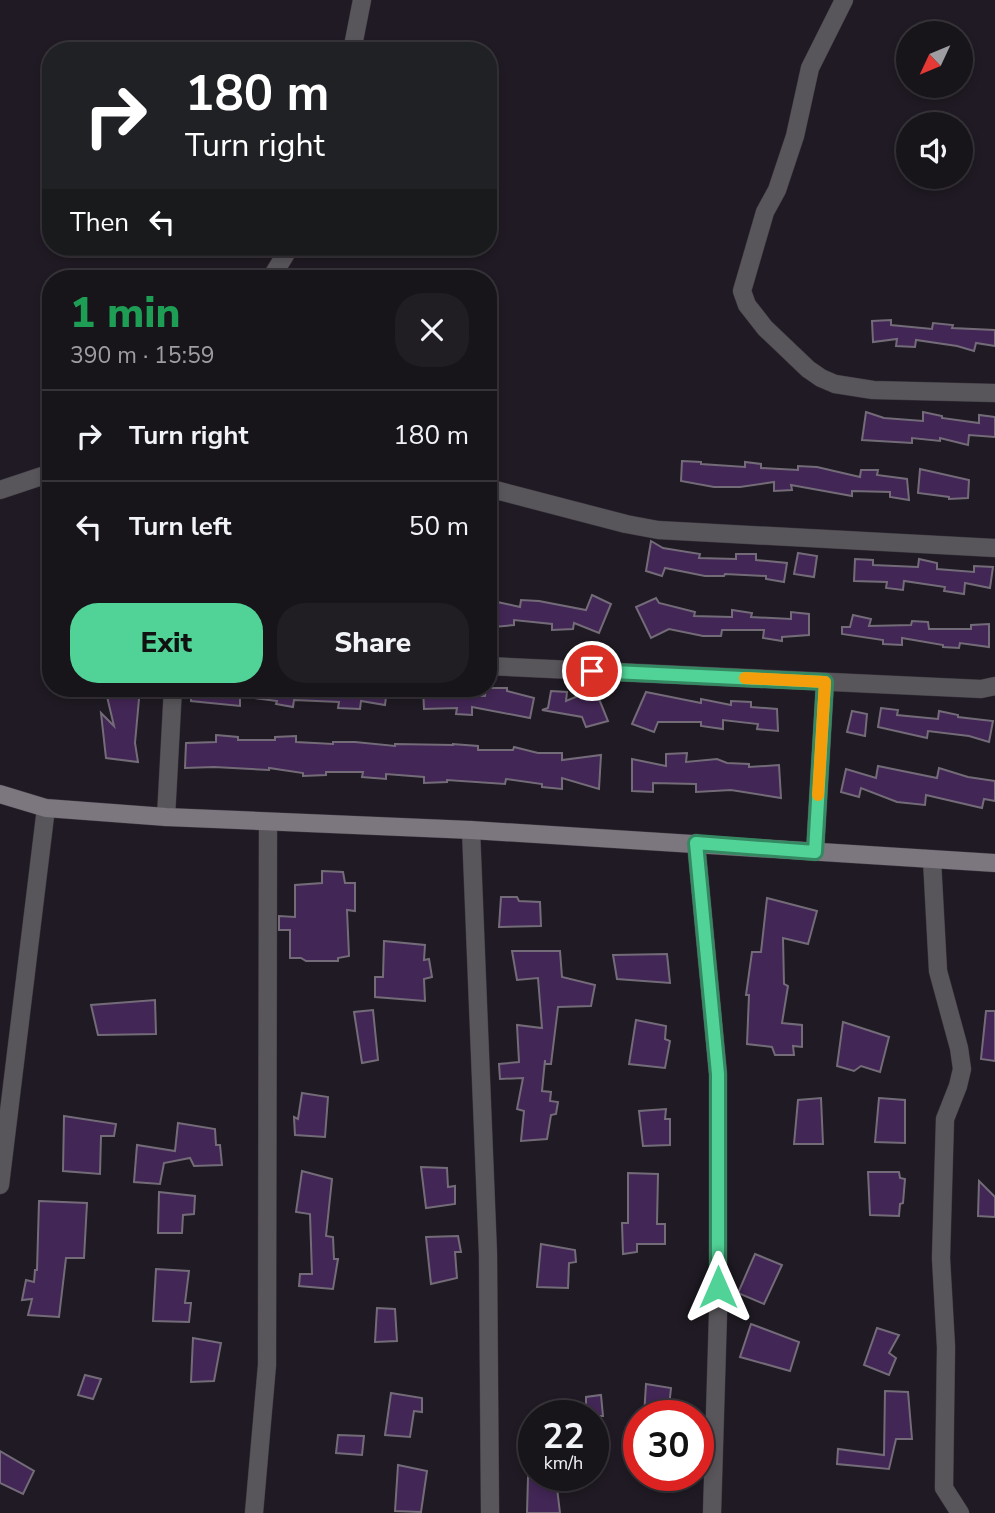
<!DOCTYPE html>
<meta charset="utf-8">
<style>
body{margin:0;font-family:"Nunito Sans",sans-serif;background:#201d23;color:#f1f3f6;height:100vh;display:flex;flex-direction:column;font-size:26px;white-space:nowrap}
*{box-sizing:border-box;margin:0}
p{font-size:23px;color:#9e9ea2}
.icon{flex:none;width:38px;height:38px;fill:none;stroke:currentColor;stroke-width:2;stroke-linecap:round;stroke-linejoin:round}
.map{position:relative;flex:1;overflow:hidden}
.panel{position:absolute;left:42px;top:270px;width:455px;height:427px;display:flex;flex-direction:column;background:#17141a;border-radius:28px;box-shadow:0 4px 10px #0003,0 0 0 2px #363339}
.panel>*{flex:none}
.banner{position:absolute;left:42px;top:42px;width:455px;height:214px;border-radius:28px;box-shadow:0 4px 10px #0003,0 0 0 2px #363339;background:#202124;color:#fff;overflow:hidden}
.needle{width:46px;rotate:226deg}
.controls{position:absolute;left:896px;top:21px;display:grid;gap:14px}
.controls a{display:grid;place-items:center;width:77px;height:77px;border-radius:50%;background:#17141a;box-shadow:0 4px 10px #0003,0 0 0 2px #363339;font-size:35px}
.speed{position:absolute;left:518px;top:1400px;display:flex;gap:14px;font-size:35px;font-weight:700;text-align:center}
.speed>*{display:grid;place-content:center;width:91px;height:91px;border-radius:50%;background:#17141a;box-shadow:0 4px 10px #0003,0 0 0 2px #363339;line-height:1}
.speed small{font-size:18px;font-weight:400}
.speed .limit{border:10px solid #d22;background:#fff;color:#111}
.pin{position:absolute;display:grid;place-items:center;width:60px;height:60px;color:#fff;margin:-30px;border:4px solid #fff;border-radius:50%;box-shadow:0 2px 7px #0007}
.me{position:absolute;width:77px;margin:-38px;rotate:0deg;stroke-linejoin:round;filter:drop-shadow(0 0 5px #0008)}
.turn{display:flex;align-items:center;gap:24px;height:147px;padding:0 28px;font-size:32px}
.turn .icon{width:91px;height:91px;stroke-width:2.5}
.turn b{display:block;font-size:49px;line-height:60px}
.then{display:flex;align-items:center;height:66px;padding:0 28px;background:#0003;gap:14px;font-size:26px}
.round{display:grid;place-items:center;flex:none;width:74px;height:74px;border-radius:28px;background:#201d23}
.overview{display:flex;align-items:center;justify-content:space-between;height:119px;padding:0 28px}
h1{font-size:42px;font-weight:800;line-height:52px;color:#1e9e55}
.button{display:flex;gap:14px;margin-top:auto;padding:14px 28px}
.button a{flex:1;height:80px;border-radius:28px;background:#51d397;color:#111;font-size:28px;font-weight:800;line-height:80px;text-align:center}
.button a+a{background:#201d23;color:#f1f3f6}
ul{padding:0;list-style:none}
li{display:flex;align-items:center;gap:21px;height:91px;padding:0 28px;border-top:2px solid #363339}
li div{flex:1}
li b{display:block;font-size:26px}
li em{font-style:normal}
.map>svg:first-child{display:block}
</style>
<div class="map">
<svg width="995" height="1513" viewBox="0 0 995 1513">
<rect width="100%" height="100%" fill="#1f1a23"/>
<g fill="#422655" stroke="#736c78" stroke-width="2">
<polygon points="891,320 891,325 932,329 933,323 953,325 952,328 995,330 995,346 976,343 974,351 957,346 916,340 915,347 896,346 897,339 873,342 872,321"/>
<polygon points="866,412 884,418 923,421 923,412 942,416 942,418 979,423 979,415 995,417 995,437 969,435 968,445 940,438 940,441 912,438 912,443 862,440"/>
<polygon points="682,461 701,462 701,464 745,467 745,462 761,464 761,468 798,470 798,466 817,467 860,477 861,470 878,470 877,475 907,479 909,500 890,497 890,492 852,491 852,496 791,485 792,490 774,491 774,482 740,487 714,487 681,481"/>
<polygon points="920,469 969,480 968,498 949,499 949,497 918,493"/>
<polygon points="651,541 663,548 700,554 699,558 736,559 736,554 756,554 756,560 787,563 784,582 766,579 766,576 725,574 724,576 705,576 665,568 662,576 646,571"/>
<polygon points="798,553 817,556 814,577 794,574"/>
<polygon points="855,559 873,560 873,565 918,567 919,559 937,563 937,569 974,572 974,566 993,567 990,588 965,583 964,594 944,591 945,587 904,581 903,590 886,588 887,582 854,581"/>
<polygon points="592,595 611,604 599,633 574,623 573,629 552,630 552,624 514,620 514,625 494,627 493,601 520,607 521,600 539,601 586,610"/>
<polygon points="656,598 659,603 695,612 694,616 732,617 732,610 752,613 751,617 791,619 791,612 809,614 809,635 782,637 782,641 763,638 764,630 722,630 721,636 703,636 669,629 651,638 636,607"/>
<polygon points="853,615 871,619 869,626 911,625 912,621 928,622 929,629 971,629 971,625 989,624 989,647 960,643 959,648 943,647 943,645 902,638 902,645 883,644 883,640 842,634 842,627 850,627"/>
<polygon points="105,688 140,688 135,743 138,762 106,758 101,713 114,726"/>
<polygon points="191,688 387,688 385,705 361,701 360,709 338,708 339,702 294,700 293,707 276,704 277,701 240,696 240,706 191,701"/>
<polygon points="423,688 449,688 449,695 485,696 486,688 507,688 507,691 534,698 530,718 472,707 472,715 456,714 457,708 424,709"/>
<polygon points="595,689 608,721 586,727 582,717 542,710 548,708 551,691 567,692 566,701"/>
<polygon points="646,692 701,703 701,699 731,705 731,701 751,702 751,707 777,709 778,731 757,729 758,724 723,720 723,729 701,726 701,722 658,722 654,732 632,724"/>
<polygon points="881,708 898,710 897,715 938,719 939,711 958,715 958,717 993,721 989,742 969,736 928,731 927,738 878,727"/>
<polygon points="852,711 867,714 865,736 847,732"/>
<polygon points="216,735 238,737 238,740 275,740 275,737 296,736 296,742 333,744 333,742 355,742 395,746 395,744 454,745 452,744 478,746 478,750 513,750 514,747 538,753 562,753 562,760 601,755 599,789 562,778 562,789 542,787 542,784 506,779 505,784 447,780 447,782 424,783 424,777 386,774 386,779 362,777 363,772 326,772 326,775 303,776 303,773 269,768 269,770 214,767 185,768 186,743 216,742"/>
<polygon points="687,753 686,762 717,759 727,763 749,764 749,767 779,765 781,798 731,790 696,792 696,784 653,783 653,792 632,791 632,759 666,766 666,754"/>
<polygon points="878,766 937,778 939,768 968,777 995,781 995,801 984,799 982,808 926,795 925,805 897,802 861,788 859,797 841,792 846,769 876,778"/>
<polygon points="322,871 343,872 345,883 355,883 355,911 347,910 349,956 338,958 338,961 306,961 301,958 290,958 290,930 279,930 279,916 295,917 295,885 322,883"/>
<polygon points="501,897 517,897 519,901 540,902 541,926 499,927"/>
<polygon points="767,898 817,911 808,944 783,938 784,984 788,986 782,1023 802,1025 802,1047 793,1046 794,1055 775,1055 772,1047 747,1044 749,995 746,995 752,952 761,952"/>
<polygon points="384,941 425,945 424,960 429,959 432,977 424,979 425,1001 375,997 375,977 383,977"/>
<polygon points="512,951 560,951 562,977 595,985 591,1006 558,1007 551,1064 545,1064 545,1060 542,1091 551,1092 550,1101 558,1102 556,1114 551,1115 547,1139 521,1141 524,1111 517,1109 523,1078 500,1079 499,1064 519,1062 517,1025 542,1028 538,978 517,980"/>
<polygon points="667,954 670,983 617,979 613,955"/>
<polygon points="155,1000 156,1034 98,1035 91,1005"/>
<polygon points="373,1010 378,1060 362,1063 354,1012"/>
<polygon points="986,1011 995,1011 995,1061 981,1059"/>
<polygon points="636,1020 666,1026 665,1039 670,1041 665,1068 629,1064"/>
<polygon points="843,1022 889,1037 880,1072 861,1066 854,1071 837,1066"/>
<polygon points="302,1093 328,1097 325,1137 295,1135 294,1117 298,1119"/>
<polygon points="821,1098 823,1144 794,1144 798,1100"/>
<polygon points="879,1098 905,1100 905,1143 875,1142"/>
<polygon points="666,1109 665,1119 670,1119 670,1145 643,1146 639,1111"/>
<polygon points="64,1116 116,1124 114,1136 101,1136 100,1174 63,1171"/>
<polygon points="178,1123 215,1129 216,1145 220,1145 222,1165 194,1166 190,1158 164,1163 160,1184 134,1182 137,1145 175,1151"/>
<polygon points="421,1167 447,1168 448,1187 455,1186 455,1204 426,1208"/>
<polygon points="302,1171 332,1179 326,1236 333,1237 334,1259 338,1259 333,1289 299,1286 300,1274 312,1274 310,1214 296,1212"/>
<polygon points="868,1172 899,1172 900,1178 905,1179 903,1203 900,1204 899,1216 870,1215"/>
<polygon points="628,1173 658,1174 657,1224 665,1224 665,1244 637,1244 637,1252 623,1254 622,1223 628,1223"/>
<polygon points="979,1181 995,1197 995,1217 978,1216"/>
<polygon points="159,1192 195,1196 194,1214 183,1215 182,1233 158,1233"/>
<polygon points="39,1201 87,1203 84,1258 66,1258 59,1317 28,1315 32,1299 22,1300 26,1280 34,1282 35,1270 37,1270"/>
<polygon points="458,1236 461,1252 455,1252 457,1278 431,1284 426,1237"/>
<polygon points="541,1244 575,1250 576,1262 569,1263 568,1288 537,1287"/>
<polygon points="755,1254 782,1265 764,1304 738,1293"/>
<polygon points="156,1269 189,1271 185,1303 191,1303 189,1322 153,1321"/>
<polygon points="377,1308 395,1309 397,1341 375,1342"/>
<polygon points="751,1324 799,1342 790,1371 740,1357"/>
<polygon points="877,1328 899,1335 889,1353 896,1358 889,1375 864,1365"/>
<polygon points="193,1338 221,1343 214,1381 191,1382"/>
<polygon points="85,1375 101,1379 93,1399 78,1395"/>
<polygon points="646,1384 671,1388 668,1416 644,1416"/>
<polygon points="885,1391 908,1392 912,1439 896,1439 889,1469 837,1464 838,1449 884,1455"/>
<polygon points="391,1393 422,1398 422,1412 414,1411 410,1437 385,1435"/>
<polygon points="601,1395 603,1416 586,1416 586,1397"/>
<polygon points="338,1435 364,1436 362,1455 336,1453"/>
<polygon points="0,1451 34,1471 23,1494 0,1483"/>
<polygon points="398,1465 427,1471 421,1512 395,1511"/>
<polygon points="528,1477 555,1480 553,1486 557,1488 560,1513 527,1513"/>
</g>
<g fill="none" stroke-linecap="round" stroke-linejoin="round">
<defs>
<g id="street">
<polyline points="844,0 810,68 795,136 777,190 765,212 742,291 747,305 765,328 808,369 821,378 835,384 873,390 995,393"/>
<polyline points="352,51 362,0"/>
<polyline points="271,278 290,247"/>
<polyline points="488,488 626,524 658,530 995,548"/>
<polyline points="0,490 51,473"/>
<polyline points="488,666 981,689 995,686"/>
<polyline points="166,817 173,688"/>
<polyline points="471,830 488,1254 490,1513"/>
<polyline points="696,843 718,1074 718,1314 712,1513"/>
<polyline points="815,852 825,682"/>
<polyline points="932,860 938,971 959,1048 962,1069 958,1086 945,1119 941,1258 946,1347 944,1488 960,1513"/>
<polyline points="0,1185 46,808"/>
<polyline points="254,1513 267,1365 268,822"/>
</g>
<polyline id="secondary" points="0,794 46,808 166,817 471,830 995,863"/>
</defs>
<use href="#street" stroke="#3b363f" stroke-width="19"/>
<use href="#secondary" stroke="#3b363f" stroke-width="19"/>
<use href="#street" stroke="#59565b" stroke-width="18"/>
<use href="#secondary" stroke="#7c777f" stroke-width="18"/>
</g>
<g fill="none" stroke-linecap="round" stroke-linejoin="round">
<defs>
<polyline id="route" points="592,671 825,682 815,852 696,843 718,1074 718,1287"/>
</defs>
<use href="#route" stroke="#358962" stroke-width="18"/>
<use href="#route" stroke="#51d397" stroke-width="12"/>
<polyline stroke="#f59e0b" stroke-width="12" points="745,678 825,682 818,795"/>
</g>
</svg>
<div class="controls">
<a><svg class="needle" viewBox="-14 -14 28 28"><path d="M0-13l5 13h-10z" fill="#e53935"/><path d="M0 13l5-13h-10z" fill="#9e9ea2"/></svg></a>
<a><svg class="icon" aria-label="sound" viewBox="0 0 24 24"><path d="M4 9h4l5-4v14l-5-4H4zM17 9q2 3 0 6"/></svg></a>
</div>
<div class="speed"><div>22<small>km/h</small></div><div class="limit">30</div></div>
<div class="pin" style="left:592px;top:671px;background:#d93025"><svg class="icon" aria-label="arrive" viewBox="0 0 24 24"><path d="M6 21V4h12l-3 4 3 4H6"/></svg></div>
<svg class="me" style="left:718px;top:1287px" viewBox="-20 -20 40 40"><path d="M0-17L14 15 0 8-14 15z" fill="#51d397" stroke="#fff" stroke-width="4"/></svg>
<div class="banner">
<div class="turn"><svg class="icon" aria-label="right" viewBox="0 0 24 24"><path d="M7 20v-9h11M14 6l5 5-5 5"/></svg><div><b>180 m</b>Turn right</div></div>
<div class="then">Then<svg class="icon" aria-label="left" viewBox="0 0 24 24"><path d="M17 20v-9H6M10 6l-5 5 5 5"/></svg></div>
</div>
<section class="panel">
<div class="overview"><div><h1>1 min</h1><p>390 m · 15:59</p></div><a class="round"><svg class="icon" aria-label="close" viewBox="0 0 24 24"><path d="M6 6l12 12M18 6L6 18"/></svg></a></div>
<ul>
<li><svg class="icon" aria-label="right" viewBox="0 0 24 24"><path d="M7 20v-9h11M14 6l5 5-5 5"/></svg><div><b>Turn right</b></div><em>180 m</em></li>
<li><svg class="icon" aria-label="left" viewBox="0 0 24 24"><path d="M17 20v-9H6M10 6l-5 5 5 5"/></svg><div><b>Turn left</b></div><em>50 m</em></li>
</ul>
<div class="button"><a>Exit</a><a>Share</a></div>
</section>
</div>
